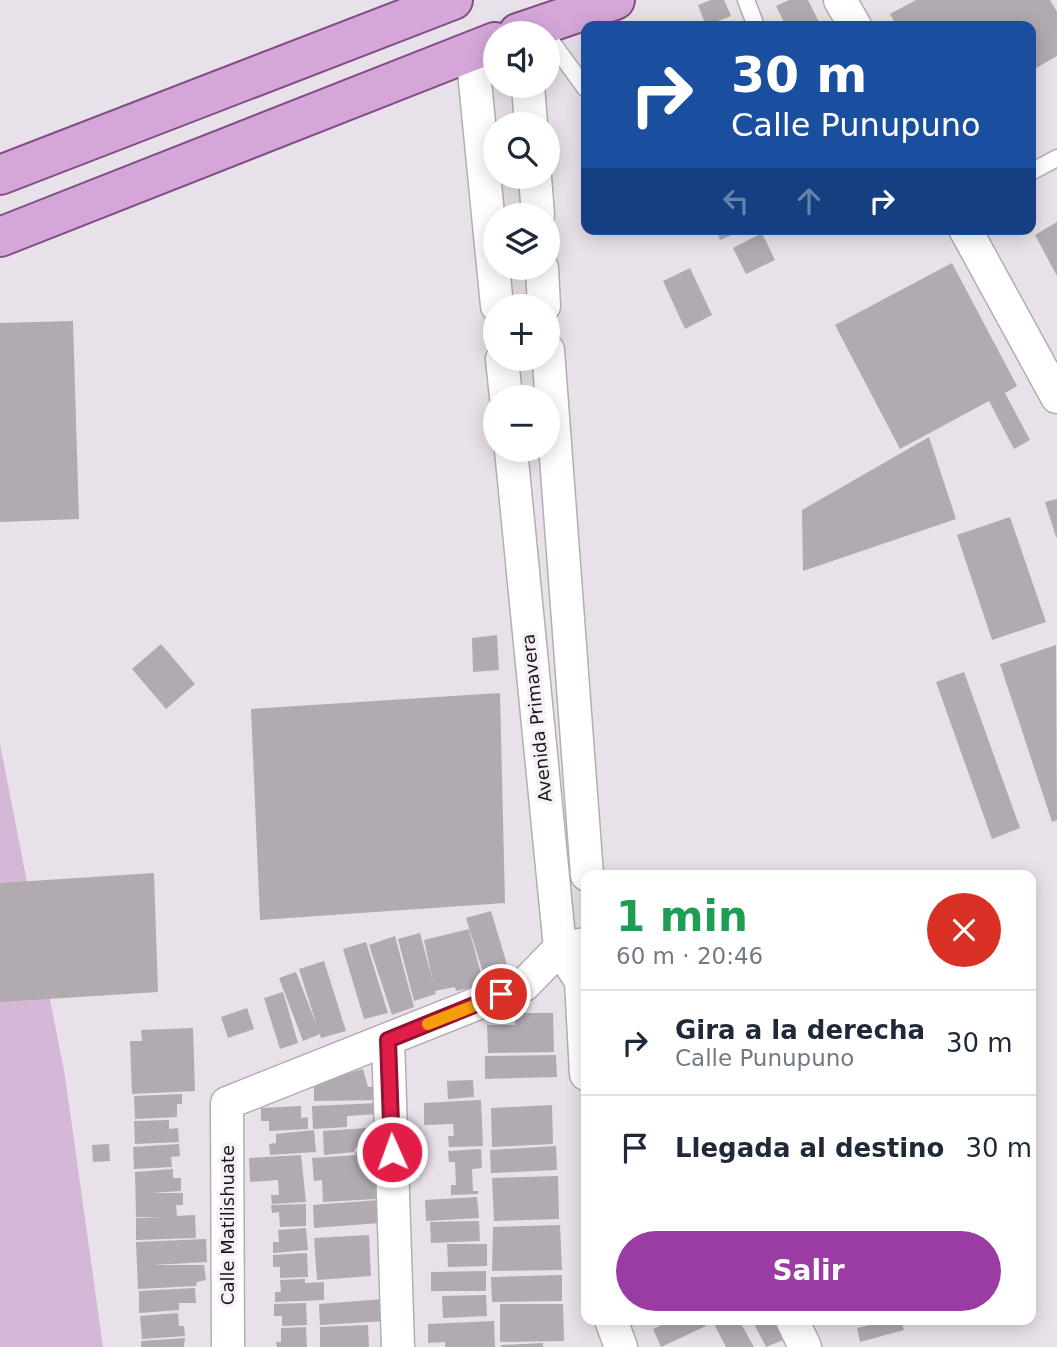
<!DOCTYPE html>
<html lang="es">
<meta charset="utf-8">
<style>
body{margin:0;font-family:"DejaVu Sans",sans-serif;background:#f6f6f7;color:#1f2937;height:100vh;display:flex;flex-direction:column;font-size:26px;white-space:nowrap}
*{box-sizing:border-box;margin:0}
p{font-size:23px;color:#747a83}
.icon{flex:none;width:38px;height:38px;fill:none;stroke:currentColor;stroke-width:2;stroke-linecap:round;stroke-linejoin:round}
.map{position:relative;flex:1;overflow:hidden}
.details{position:absolute;left:581px;top:870px;width:455px;height:455px;display:flex;flex-direction:column;background:#fff;border-radius:14px;box-shadow:0 4px 18px #0003}
.details>*{flex:none}
.banner{position:absolute;left:581px;top:21px;width:455px;height:214px;border-radius:14px;box-shadow:0 4px 18px #0003;background:#1a4fa0;color:#fff;overflow:hidden}
.controls{position:absolute;left:483px;top:21px;display:grid;gap:14px}
.controls a{display:grid;place-items:center;width:77px;height:77px;border-radius:50%;background:#fff;box-shadow:0 4px 18px #0003;font-size:35px}
.pin{position:absolute;display:grid;place-items:center;width:60px;height:60px;color:#fff;margin:-30px;border:4px solid #fff;border-radius:50%;box-shadow:0 2px 7px #0007}
.me{position:absolute;width:77px;margin:-38px;rotate:358deg;stroke-linejoin:round;filter:drop-shadow(0 0 5px #0008)}
.turn{display:flex;align-items:center;gap:24px;height:147px;padding:0 35px;font-size:32px}
.turn .icon{width:91px;height:91px;stroke-width:2.5}
.turn b{display:block;font-size:49px;line-height:60px}
.lanes{display:flex;align-items:center;height:66px;padding:0 35px;background:#0003;justify-content:center;gap:35px;direction:ltr}
.lanes .off{opacity:.35}
.round{display:grid;place-items:center;flex:none;width:74px;height:74px;border-radius:37px;background:#f6f6f7}
.overview{display:flex;align-items:center;justify-content:space-between;height:119px;padding:0 35px}
h1{font-size:42px;font-weight:700;line-height:52px;color:#1e9e55}
.cta{display:flex;gap:14px;margin-top:auto;padding:14px 35px}
.cta a{flex:1;height:80px;border-radius:42px;background:#9b3ca4;color:#fff;font-size:28px;font-weight:700;line-height:80px;text-align:center}
ul{padding:0;list-style:none}
li{display:flex;align-items:center;gap:21px;height:105px;padding:0 35px;border-top:2px solid #e0e1e3}
li div{flex:1}
li b{display:block;font-size:26px}
li em{font-style:normal}
.map>svg:first-child{display:block}
</style>
<div class="map">
<svg width="1057" height="1347" viewBox="0 0 1057 1347">
<rect width="100%" height="100%" fill="#e9e1e9"/>
<polygon fill="#d5b7d7" points="0,744 65,1076 103,1347 0,1347"/>
<g fill="#b1aab1">
<polygon points="711,0 724,0 731,16 706,26 698,5"/>
<polygon points="789,0 808,0 821,26 786,26 776,6"/>
<polygon points="916,0 1050,0 1057,12 1057,56 1031,71 1031,26 897,26 890,14"/>
<polygon points="1057,222 1057,276 1035,235"/>
<polygon points="716,229 746,229 720,240"/>
<polygon points="762,233 775,260 746,274 733,248"/>
<polygon points="952,263 1017,386 1005,393 1030,440 1014,449 989,401 900,449 835,325"/>
<polygon points="690,268 712,315 685,329 663,281"/>
<polygon points="73,321 79,519 0,522 0,323"/>
<polygon points="929,437 956,519 803,571 802,510"/>
<polygon points="1057,499 1057,537 1056,537 1045,502"/>
<polygon points="1010,517 1046,622 992,640 957,535"/>
<polygon points="497,635 499,670 473,672 472,638"/>
<polygon points="161,644 195,684 166,709 132,669"/>
<polygon points="1056,645 1057,820 1052,822 1000,664"/>
<polygon points="964,672 1020,828 992,839 936,682"/>
<polygon points="500,693 505,903 260,920 251,709"/>
<polygon points="154,873 158,992 0,1002 0,883"/>
<polygon points="491,911 509,971 485,979 466,918"/>
<polygon points="469,929 484,985 456,991 455,987 435,991 436,994 414,1001 398,939 420,933 433,982 424,940"/>
<polygon points="395,936 414,1007 392,1015 369,945"/>
<polygon points="366,942 388,1013 364,1019 343,949"/>
<polygon points="324,961 346,1031 321,1038 320,1034 303,1041 279,978 296,972 317,1026 299,969"/>
<polygon points="283,992 298,1043 280,1049 264,998"/>
<polygon points="247,1008 254,1029 228,1038 221,1017"/>
<polygon points="515,1013 553,1013 554,1052 488,1053 487,1025 515,1025"/>
<polygon points="193,1028 195,1091 132,1094 130,1041 142,1041 141,1030"/>
<polygon points="556,1055 557,1077 485,1079 485,1056"/>
<polygon points="363,1069 368,1087 380,1086 380,1100 314,1101 314,1082"/>
<polygon points="473,1080 474,1097 448,1099 447,1081"/>
<polygon points="182,1094 182,1104 177,1104 177,1117 135,1119 134,1096"/>
<polygon points="481,1100 483,1146 449,1147 448,1136 454,1136 453,1124 424,1125 424,1103"/>
<polygon points="379,1103 379,1114 347,1116 347,1127 313,1129 312,1106"/>
<polygon points="552,1105 553,1144 492,1147 491,1108"/>
<polygon points="301,1106 301,1118 308,1117 308,1129 269,1131 269,1121 261,1121 261,1108"/>
<polygon points="169,1120 169,1129 178,1128 179,1142 135,1144 134,1121"/>
<polygon points="367,1128 367,1147 355,1148 354,1152 324,1155 323,1131"/>
<polygon points="314,1130 316,1152 270,1155 269,1144 276,1143 276,1134"/>
<polygon points="109,1144 110,1161 93,1162 92,1145"/>
<polygon points="179,1144 180,1156 171,1157 172,1167 134,1169 133,1147"/>
<polygon points="556,1146 557,1170 491,1173 490,1150"/>
<polygon points="481,1149 482,1168 472,1169 473,1191 478,1191 478,1194 451,1195 451,1185 456,1185 455,1162 449,1162 448,1151"/>
<polygon points="380,1151 382,1177 375,1178 376,1199 323,1202 322,1180 314,1181 312,1158 356,1155 356,1152"/>
<polygon points="301,1155 306,1202 272,1204 271,1195 279,1195 278,1180 250,1182 249,1158"/>
<polygon points="173,1169 173,1178 181,1178 181,1191 151,1193 183,1193 183,1205 176,1205 177,1216 195,1215 196,1238 136,1240 136,1218 163,1217 136,1217 135,1172"/>
<polygon points="558,1176 559,1219 494,1221 492,1178"/>
<polygon points="477,1197 479,1218 426,1221 425,1200"/>
<polygon points="379,1200 380,1223 314,1228 313,1205"/>
<polygon points="306,1204 306,1226 280,1227 279,1212 272,1213 271,1205"/>
<polygon points="479,1221 480,1241 431,1243 430,1222"/>
<polygon points="560,1225 562,1270 492,1271 493,1227"/>
<polygon points="306,1228 308,1250 273,1253 273,1242 279,1242 278,1230"/>
<polygon points="369,1235 371,1276 317,1280 314,1238"/>
<polygon points="206,1239 207,1262 153,1265 204,1265 206,1280 197,1282 196,1286 138,1289 136,1242"/>
<polygon points="447,1244 487,1244 487,1266 448,1267"/>
<polygon points="307,1253 308,1277 280,1278 280,1267 273,1267 273,1255"/>
<polygon points="486,1271 486,1291 431,1291 431,1272"/>
<polygon points="562,1275 562,1301 492,1302 491,1277"/>
<polygon points="305,1279 305,1283 324,1282 324,1300 275,1302 275,1292 281,1292 280,1280"/>
<polygon points="195,1288 196,1303 179,1303 179,1310 139,1313 139,1291"/>
<polygon points="486,1295 487,1316 443,1318 442,1296"/>
<polygon points="384,1299 386,1321 320,1325 319,1304"/>
<polygon points="306,1303 307,1325 282,1326 282,1316 274,1316 274,1304"/>
<polygon points="500,1304 563,1304 564,1341 500,1342"/>
<polygon points="178,1313 179,1326 184,1326 185,1336 142,1339 140,1316"/>
<polygon points="673,1320 703,1320 706,1326 661,1347 653,1329"/>
<polygon points="712,1320 739,1320 754,1347 726,1347"/>
<polygon points="752,1320 779,1320 788,1338 766,1347"/>
<polygon points="891,1320 901,1320 904,1330 860,1342 857,1328"/>
<polygon points="494,1321 495,1347 445,1347 445,1342 428,1343 428,1324"/>
<polygon points="368,1325 369,1347 320,1347 320,1327"/>
<polygon points="306,1327 307,1347 277,1347 276,1342 281,1342 281,1328"/>
<polygon points="185,1338 184,1347 141,1347 141,1341"/>
<polygon points="543,1343 543,1347 501,1347 501,1345"/>
</g>
<g fill="none" stroke-linecap="round" stroke-linejoin="round">
<defs>
<g id="service">
<polyline points="746,0 756,26"/>
<polyline points="548,37 586,89"/>
<polyline points="1031,172 1057,158"/>
</g>
<g id="minor">
<polyline points="840,0 855,26"/>
<polyline points="472,51 497,306"/>
<polyline points="528,86 531,124"/>
<polyline points="535,177 538,215"/>
<polyline points="965,229 1057,397"/>
<polyline points="542,268 544,306"/>
<polyline points="548,350 587,875"/>
<polyline points="502,359 506,397"/>
<polyline points="511,450 560,948 581,981"/>
<polyline points="586,963 581,981 586,1074"/>
<polyline points="388,1040 398,1347"/>
<polyline points="611,1320 621,1347"/>
<polyline points="792,1320 805,1347"/>
<polyline points="228,1347 227,1103 524,985 560,948 586,944"/>
</g>
<g id="primary">
<polyline points="518,33 615,0"/>
<polyline points="0,175 453,0"/>
<polyline points="0,237 495,42"/>
</g>
</defs>
<use href="#service" stroke="#b4adb4" stroke-width="19"/>
<use href="#minor" stroke="#b4adb4" stroke-width="35"/>
<use href="#primary" stroke="#814f85" stroke-width="42"/>
<use href="#service" stroke="#fff" stroke-width="16"/>
<use href="#minor" stroke="#fff" stroke-width="32"/>
<use href="#primary" stroke="#d4a7d8" stroke-width="38"/>
</g>
<g fill="none" stroke-linecap="round" stroke-linejoin="round">
<defs>
<polyline id="route" points="392,1152 388,1040 501,994"/>
</defs>
<use href="#route" stroke="#92132f" stroke-width="18"/>
<use href="#route" stroke="#e11d48" stroke-width="12"/>
<polyline stroke="#f59e0b" stroke-width="12" points="428,1024 471,1007"/>
</g>
<g text-anchor="middle" stroke-width="7" stroke-linejoin="round" paint-order="stroke">
<g font-size="18" fill="#1c191c" stroke="#f6eff7">
<text transform="translate(537 718) rotate(-96)" y="6">Avenida Primavera</text>
<text transform="translate(228 1225) rotate(-90)" y="6">Calle Matilishuate</text>
</g>
</g>
</svg>
<div class="controls">
<a><svg class="icon" aria-label="sound" viewBox="0 0 24 24"><path d="M4 9h4l5-4v14l-5-4H4zM17 9q2 3 0 6"/></svg></a>
<a><svg class="icon" aria-label="search" viewBox="0 0 24 24"><circle cx="10" cy="10" r="6"/><path d="M15 15l6 6"/></svg></a>
<a><svg class="icon" aria-label="layers" viewBox="0 0 24 24"><path d="M12 4l9 5-9 5-9-5zM3 14l9 5 9-5"/></svg></a>
<a>+</a>
<a>−</a>
</div>
<div class="pin" style="left:501px;top:994px;background:#d93025"><svg class="icon" aria-label="arrive" viewBox="0 0 24 24"><path d="M6 21V4h12l-3 4 3 4H6"/></svg></div>
<svg class="me" style="left:392px;top:1152px" viewBox="-20 -20 40 40"><circle r="17" fill="#e11d48" stroke="#fff" stroke-width="3"/><path d="M0-11L8 9 0 5-8 9z" fill="#fff"/></svg>
<div class="banner">
<div class="turn"><svg class="icon" aria-label="right" viewBox="0 0 24 24"><path d="M7 20v-9h11M14 6l5 5-5 5"/></svg><div><b>30 m</b>Calle Punupuno</div></div>
<div class="lanes"><svg class="icon off" aria-label="left" viewBox="0 0 24 24"><path d="M17 20v-9H6M10 6l-5 5 5 5"/></svg><svg class="icon off" aria-label="ahead" viewBox="0 0 24 24"><path d="M12 20V5M6 11l6-6 6 6"/></svg><svg class="icon" aria-label="right" viewBox="0 0 24 24"><path d="M7 20v-9h11M14 6l5 5-5 5"/></svg></div>
</div>
<section class="details">
<div class="overview"><div><h1>1 min</h1><p>60 m · 20:46</p></div><a class="round" style="background:#d93025;color:#fff"><svg class="icon" aria-label="close" viewBox="0 0 24 24"><path d="M6 6l12 12M18 6L6 18"/></svg></a></div>
<ul>
<li><svg class="icon" aria-label="right" viewBox="0 0 24 24"><path d="M7 20v-9h11M14 6l5 5-5 5"/></svg><div><b>Gira a la derecha</b><p>Calle Punupuno</p></div><em>30 m</em></li>
<li><svg class="icon" aria-label="arrive" viewBox="0 0 24 24"><path d="M6 21V4h12l-3 4 3 4H6"/></svg><div><b>Llegada al destino</b></div><em>30 m</em></li>
</ul>
<div class="cta"><a>Salir</a></div>
</section>
</div>
